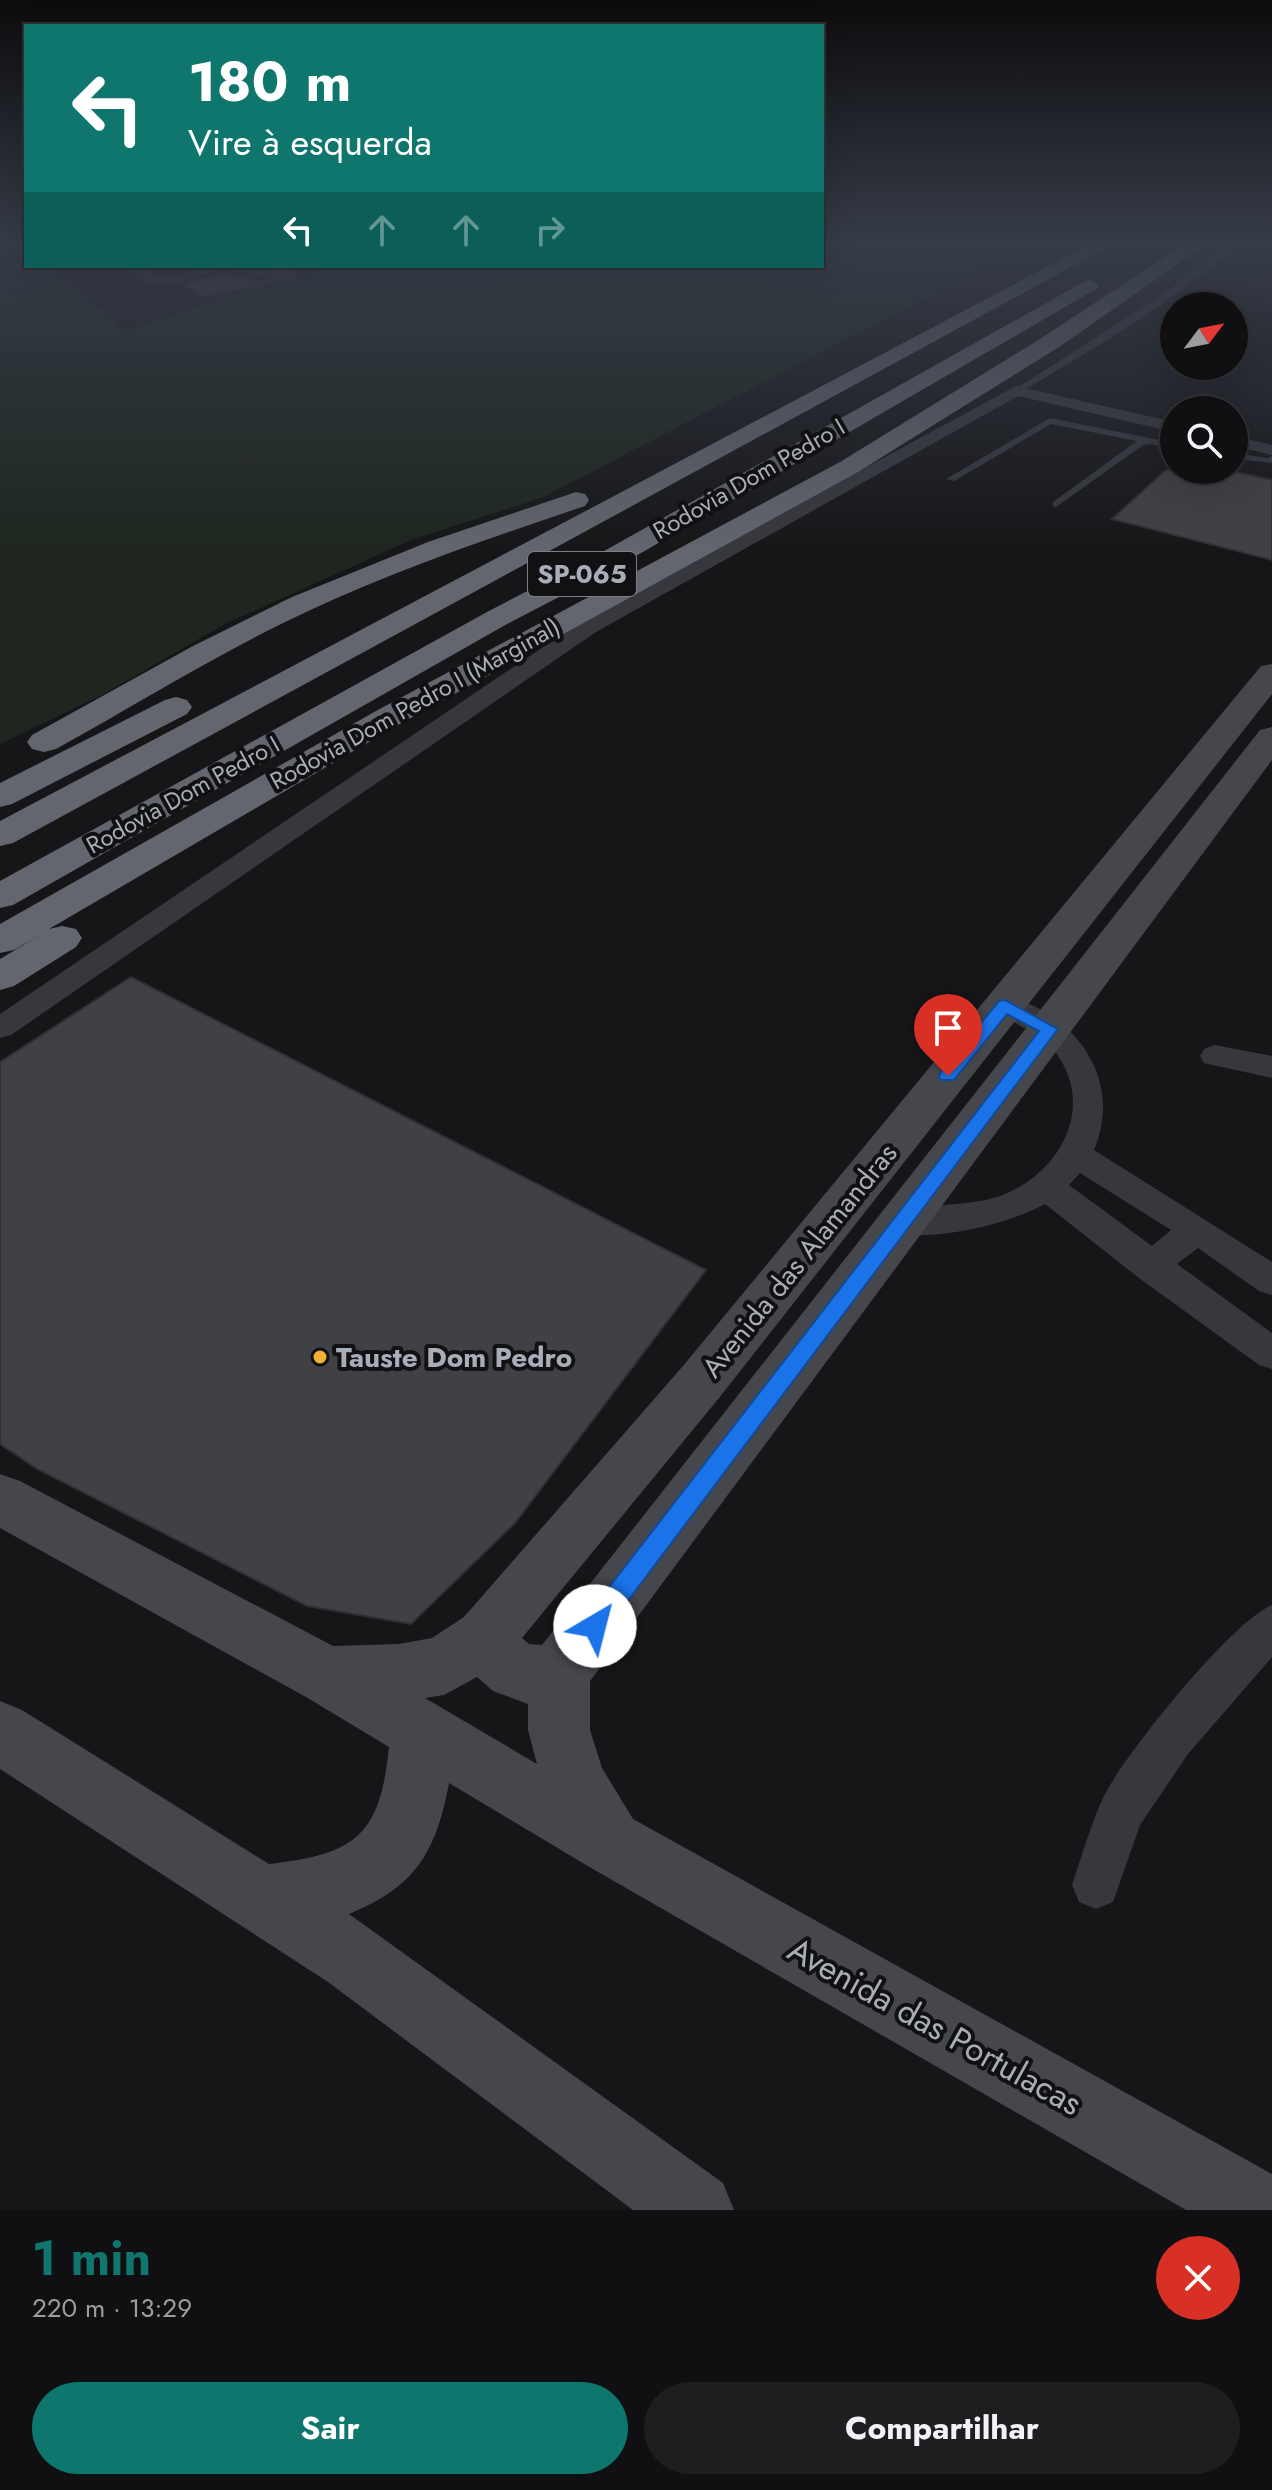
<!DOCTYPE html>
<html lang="pt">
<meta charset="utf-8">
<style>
body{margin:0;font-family:Jost,sans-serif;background:#1e1e20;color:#f1f3f6;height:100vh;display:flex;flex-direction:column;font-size:30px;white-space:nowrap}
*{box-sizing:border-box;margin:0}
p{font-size:26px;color:#9c9d9f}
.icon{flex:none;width:44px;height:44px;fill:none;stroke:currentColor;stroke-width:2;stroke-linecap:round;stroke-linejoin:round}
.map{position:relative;height:2210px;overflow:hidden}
.details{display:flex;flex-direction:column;background:#101012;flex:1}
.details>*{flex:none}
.hud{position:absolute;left:24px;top:24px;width:800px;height:244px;border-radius:0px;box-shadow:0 8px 32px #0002,0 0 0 2px #303032;background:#0f766e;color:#fff;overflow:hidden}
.needle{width:52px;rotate:58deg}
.controls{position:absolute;left:1160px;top:292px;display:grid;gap:16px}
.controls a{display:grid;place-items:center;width:88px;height:88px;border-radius:50%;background:#101012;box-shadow:0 8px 32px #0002,0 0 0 2px #303032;font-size:40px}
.pin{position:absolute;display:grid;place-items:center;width:68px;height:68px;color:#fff;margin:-82px -34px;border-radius:50% 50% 50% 0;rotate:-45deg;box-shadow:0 0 8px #0007}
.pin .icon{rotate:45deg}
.me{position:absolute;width:88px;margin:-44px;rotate:37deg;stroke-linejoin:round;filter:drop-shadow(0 0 6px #0008)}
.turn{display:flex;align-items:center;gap:28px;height:168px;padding:0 32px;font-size:36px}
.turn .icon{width:104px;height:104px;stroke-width:2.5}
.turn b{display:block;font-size:56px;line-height:68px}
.lanes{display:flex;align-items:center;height:76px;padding:0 32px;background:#0003;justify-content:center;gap:40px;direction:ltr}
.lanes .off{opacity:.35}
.round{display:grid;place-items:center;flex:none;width:84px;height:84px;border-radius:42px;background:#1e1e20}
.overview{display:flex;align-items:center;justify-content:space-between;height:136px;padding:0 32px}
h1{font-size:48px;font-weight:700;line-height:60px;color:#0f766e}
.button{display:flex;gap:16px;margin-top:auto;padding:16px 32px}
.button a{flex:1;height:92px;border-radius:48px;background:#0f766e;color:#fff;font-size:32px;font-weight:700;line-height:92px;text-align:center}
.button a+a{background:#1e1e20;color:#f1f3f6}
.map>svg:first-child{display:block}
</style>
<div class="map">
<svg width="1272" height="2210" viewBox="0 0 1272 2210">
<rect width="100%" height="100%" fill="#161618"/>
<polygon fill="#1e261f" points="0,243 20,243 26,248 26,266 48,266 126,331 258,287 292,282 334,266 822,266 822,243 1008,243 982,252 980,266 951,284 544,497 411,540 225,624 100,696 0,744"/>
<g fill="#404145" stroke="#303034" stroke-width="2">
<polygon points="261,266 296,266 297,278 202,296 184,284 222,273 265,282 276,276"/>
<polygon points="1166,470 1227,470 1272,480 1272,560 1112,519"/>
<polygon points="131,977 706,1270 515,1523 411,1624 307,1606 37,1469 0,1444 0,1062"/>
</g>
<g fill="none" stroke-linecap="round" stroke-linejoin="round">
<g fill="#37383d" fill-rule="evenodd">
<path d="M1231,243h7c-63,60 -144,105 -219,150l-7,-2 141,-90z"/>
<polygon points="1050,418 1174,443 1174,449 1150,444 1143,445 1056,507 1053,506 1053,502 1137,441 1051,424 954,481 946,479"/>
<polygon points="1234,453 1267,458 1272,456 1272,463 1234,459"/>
</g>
<g fill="#37383d" fill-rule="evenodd">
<path d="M126,266c16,0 27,10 42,10 14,1 24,-7 37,-10 19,-3 53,-2 68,9l-7,4c-13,-3 -31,-11 -44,-9 -36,5 -60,33 -96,-4z"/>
<polygon points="1016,386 1174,422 1174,432 1018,396 596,632 11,1035 0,1038 0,1014 580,622"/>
<polygon points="1234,436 1272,445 1272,455 1234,446"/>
<path d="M1005,995c70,19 119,83 89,155l178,112v33l-13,-4 -61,-43 -21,16 95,69v36l-13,-4 -120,-87 -94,-74c-36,20 -115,40 -155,27l-5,-9 5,-9c35,-11 74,-5 110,-17 58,-21 97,-87 56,-143 -15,-20 -41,-29 -62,-41l-4,-7 4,-7zM1080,1173l91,57 -19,16 -83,-61z"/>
<polygon points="1215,1045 1272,1056 1272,1078 1204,1063 1200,1056 1204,1049"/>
<path d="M1272,1605v52l-84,97 -48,71 -27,77 -17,7 -17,-7 -7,-17c10,-29 18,-59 31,-87 20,-42 129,-177 169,-193z"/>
</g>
<path fill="#45474d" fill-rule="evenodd" d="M1272,664v30l-553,704 -197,240 7,6 13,1 718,-915 12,-3v33l-682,921v49l12,38 31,51 639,355v36h-86l-600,-345 -137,-82c-13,70 -34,104 -100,131l374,269 11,27h-101l-305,-228 -328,-213v-68l22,9 247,154c87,-10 111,-28 120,-117l-83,-50 -306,-169v-54l20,7 313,165 66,-2 33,-6 32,-21 219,-251 578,-700zM477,1677l16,14 35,13v26l9,34 -112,-66 19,-3z"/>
<g fill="#63666e" fill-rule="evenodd">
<polygon points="1092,243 1115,243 13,843 0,846 0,821"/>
<polygon points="1186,243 1208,243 1059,347 858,472 398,725 49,929 62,926 76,929 82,938 76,947 14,986 0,990 0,959 40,935 14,950 0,953 0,924 376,711 840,462 1043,337"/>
<polygon points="1089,279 1099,285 1096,289 617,567 507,624 13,905 0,908 0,881 487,612 597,555"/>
<path d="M576,492l9,2 4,6 -4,6c-104,35 -207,70 -306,119 -76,38 -149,83 -223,124l-12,3 -12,-3 -5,-7 5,-7 161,-89 99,-49 136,-55z"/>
<polygon points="176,697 187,700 192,707 187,714 12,804 0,807 0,783 165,700"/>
</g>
</g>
<linearGradient id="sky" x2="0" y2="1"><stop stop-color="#0c0c0d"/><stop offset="0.44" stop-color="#363c48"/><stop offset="1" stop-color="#363c48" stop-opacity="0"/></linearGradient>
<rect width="1272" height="552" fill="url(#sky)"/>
<polygon fill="#1a73e8" stroke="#114b97" stroke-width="2" points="1005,1000 1058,1029 603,1634 595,1637 586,1634 583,1626 586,1617 1039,1031 1007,1014 954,1080 941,1080 939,1076 941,1072 999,1001"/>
<circle fill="#f2b134" stroke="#111113" stroke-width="3" cx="320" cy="1357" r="8"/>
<g text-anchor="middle" stroke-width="8" stroke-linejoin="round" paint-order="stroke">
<g font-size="24" fill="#a8adb8" stroke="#111113">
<text transform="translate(749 479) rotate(-30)" y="8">Rodovia Dom Pedro I</text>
<text transform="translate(415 704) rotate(-29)" y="8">Rodovia Dom Pedro I (Marginal)</text>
<text transform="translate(183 795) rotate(-29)" y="8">Rodovia Dom Pedro I</text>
</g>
<rect fill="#111113" stroke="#7b7e86" stroke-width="2" x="528" y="552" width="108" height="44" rx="6"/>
<g font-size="26" font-weight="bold" fill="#a8adb8">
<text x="582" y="583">SP-065</text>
</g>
<g font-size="28" fill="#a8adb8" stroke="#111113">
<text transform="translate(799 1260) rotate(-51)" y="10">Avenida das Alamandras</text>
</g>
<g font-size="28" font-weight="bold" fill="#a8adb8" stroke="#111113" text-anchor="start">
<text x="336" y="1367">Tauste Dom Pedro</text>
</g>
<g font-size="34" fill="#a8adb8" stroke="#111113">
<text transform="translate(935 2026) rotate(29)" y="12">Avenida das Portulacas</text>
</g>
</g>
</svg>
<div class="controls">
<a><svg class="needle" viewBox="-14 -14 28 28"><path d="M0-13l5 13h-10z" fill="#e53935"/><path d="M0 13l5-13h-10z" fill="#9c9d9f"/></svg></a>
<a><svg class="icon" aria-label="search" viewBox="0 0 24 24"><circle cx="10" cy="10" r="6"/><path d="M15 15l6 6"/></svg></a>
</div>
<div class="pin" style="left:948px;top:1076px;background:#d93025"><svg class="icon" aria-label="arrive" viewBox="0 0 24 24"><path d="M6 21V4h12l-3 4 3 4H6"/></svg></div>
<svg class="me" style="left:595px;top:1626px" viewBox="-20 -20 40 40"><circle r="19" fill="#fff"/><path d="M0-13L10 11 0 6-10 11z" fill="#1a73e8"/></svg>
<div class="hud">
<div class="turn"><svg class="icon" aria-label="left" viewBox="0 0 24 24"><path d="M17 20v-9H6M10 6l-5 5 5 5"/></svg><div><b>180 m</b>Vire à esquerda</div></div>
<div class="lanes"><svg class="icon" aria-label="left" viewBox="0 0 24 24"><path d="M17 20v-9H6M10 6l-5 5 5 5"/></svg><svg class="icon off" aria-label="ahead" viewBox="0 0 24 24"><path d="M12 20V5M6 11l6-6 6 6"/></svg><svg class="icon off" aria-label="ahead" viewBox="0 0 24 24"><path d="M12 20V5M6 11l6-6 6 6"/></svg><svg class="icon off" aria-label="right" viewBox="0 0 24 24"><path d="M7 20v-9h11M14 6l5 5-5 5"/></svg></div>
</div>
</div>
<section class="details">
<div class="overview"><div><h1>1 min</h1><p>220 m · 13:29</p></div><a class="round" style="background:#d93025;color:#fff"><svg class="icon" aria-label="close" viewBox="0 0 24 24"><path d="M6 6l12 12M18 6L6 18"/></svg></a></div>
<div class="button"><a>Sair</a><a>Compartilhar</a></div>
</section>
